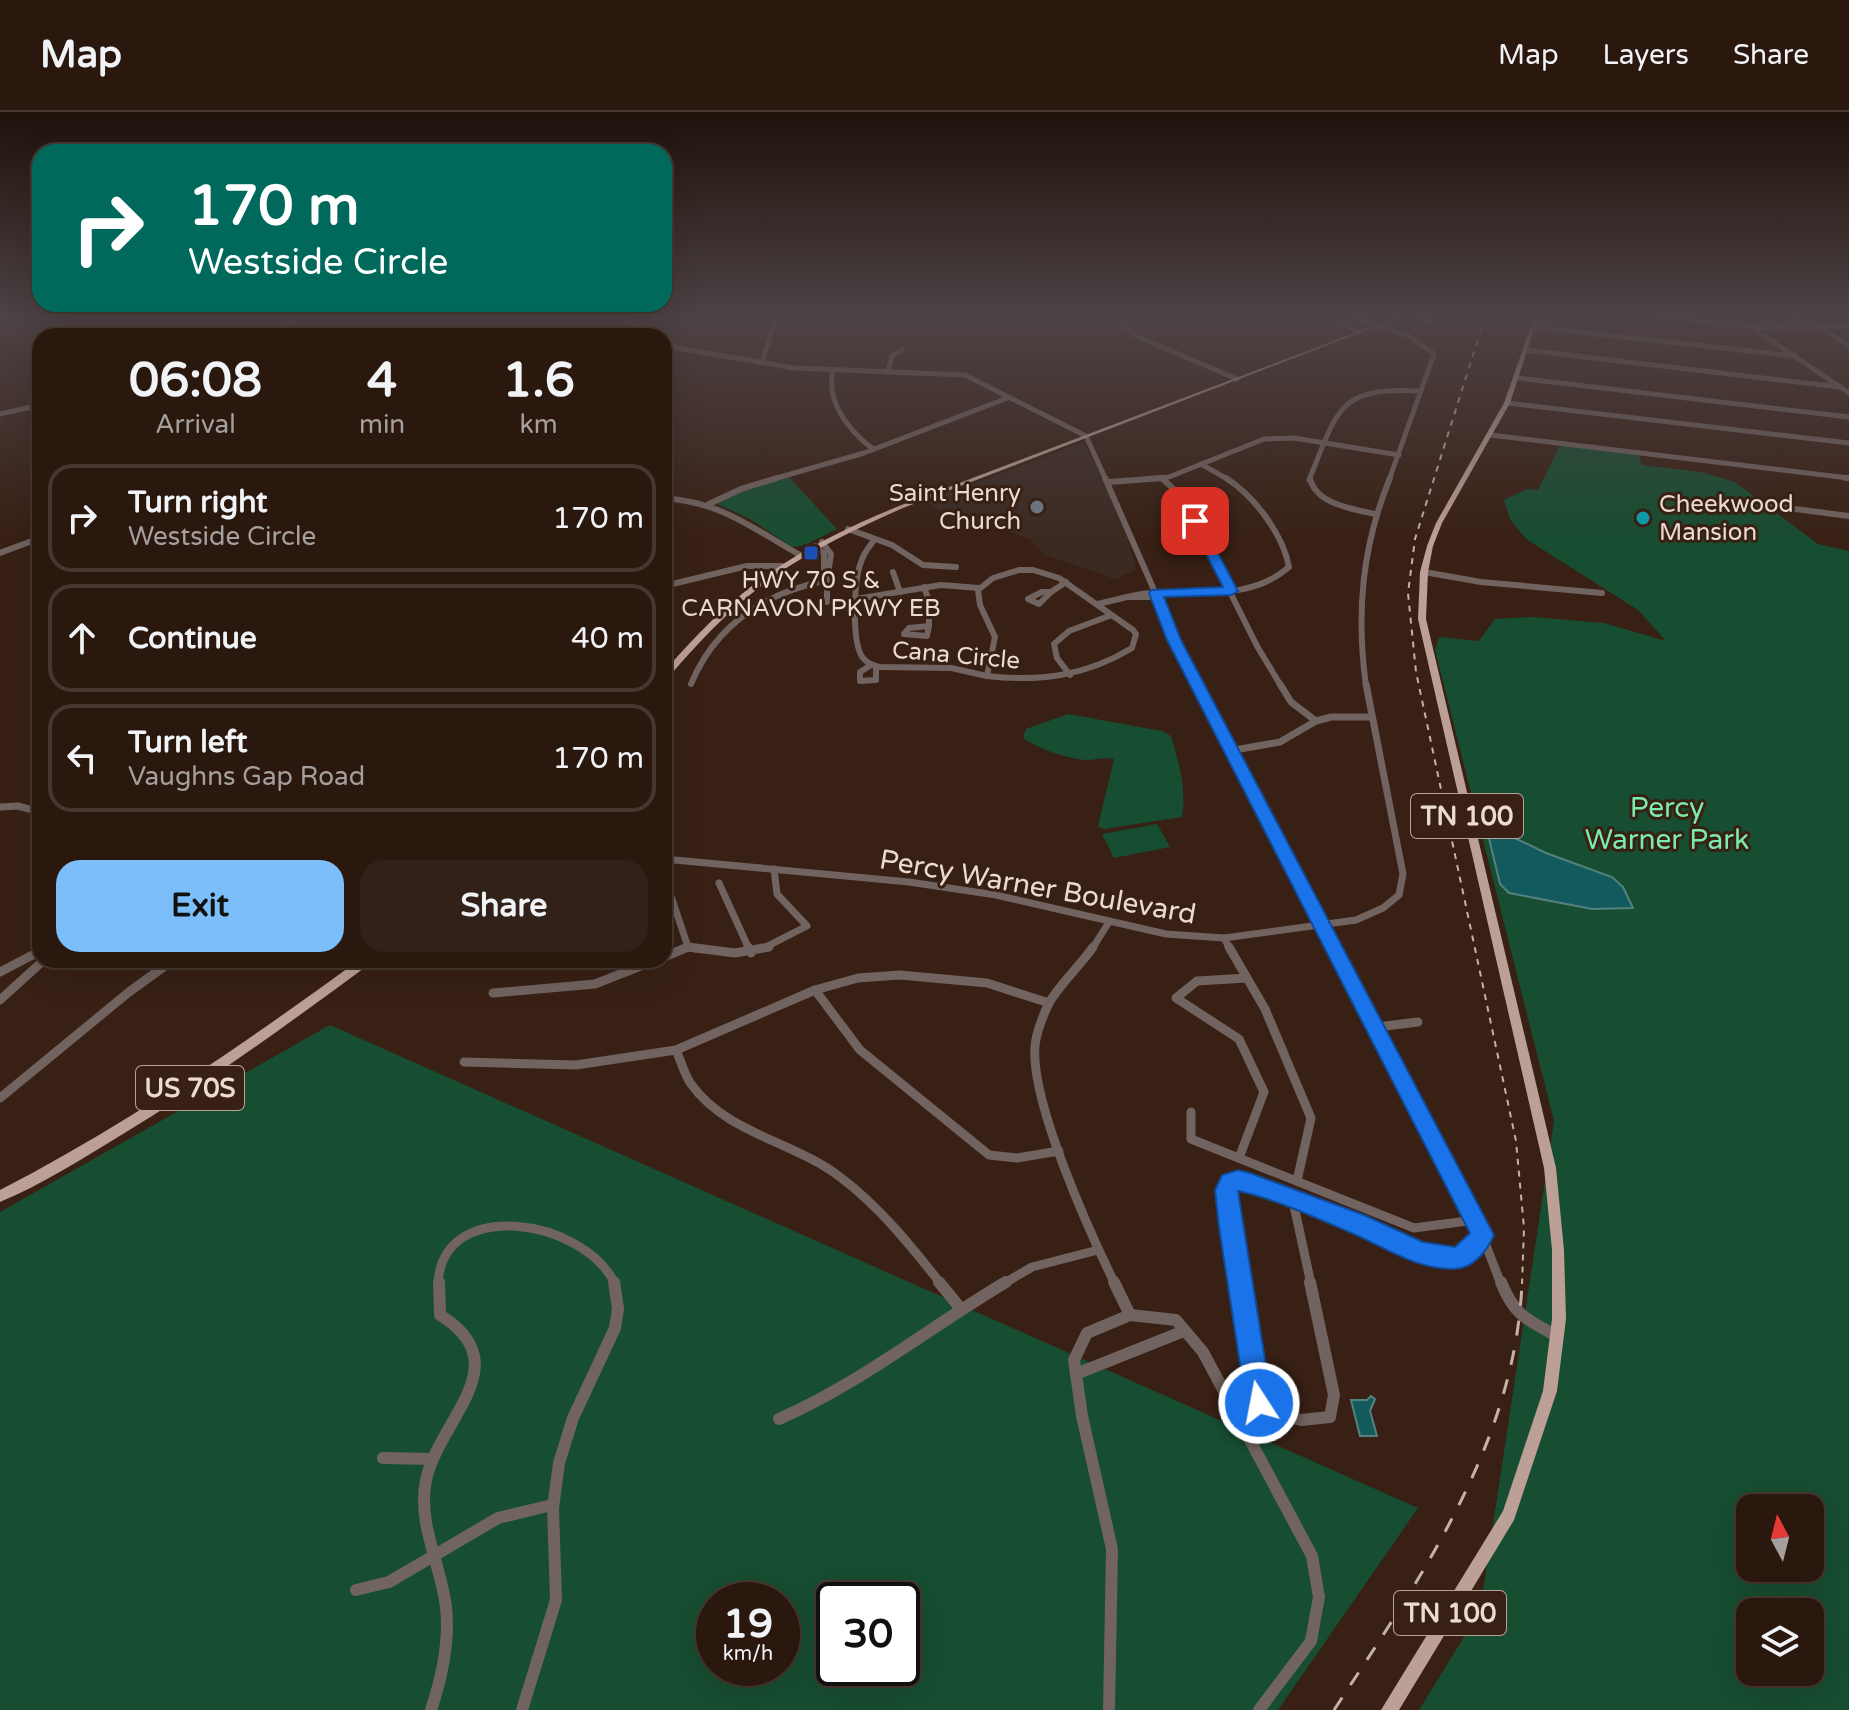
<!DOCTYPE html>
<style>
body{margin:0;font-family:"Varela Round",sans-serif;background:#322118;color:#f1f3f6;height:100vh;display:flex;flex-direction:column;font-size:30px;white-space:nowrap}
*{box-sizing:border-box;margin:0}
p{font-size:26px;color:#a5a09e}
.icon{flex:none;width:44px;height:44px;fill:none;stroke:currentColor;stroke-width:2;stroke-linecap:round;stroke-linejoin:round}
.map{position:relative;flex:1;overflow:hidden}
.details{position:absolute;left:32px;top:216px;width:640px;height:640px;display:flex;flex-direction:column;background:#2a180f;border-radius:24px;box-shadow:0 8px 32px #0002,0 0 0 2px #46372f}
.details>*{flex:none}
.hud{position:absolute;left:32px;top:32px;width:640px;height:168px;border-radius:24px;box-shadow:0 8px 32px #0002,0 0 0 2px #46372f;background:#00695c;color:#fff;overflow:hidden}
.needle{width:52px;rotate:353deg}
.buttons{position:absolute;left:1736px;top:1382px;display:grid;gap:16px}
.buttons a{display:grid;place-items:center;width:88px;height:88px;border-radius:16px;background:#2a180f;box-shadow:0 8px 32px #0002,0 0 0 2px #46372f;font-size:40px}
.speed{position:absolute;left:696px;top:1470px;display:flex;gap:16px;font-size:40px;font-weight:700;text-align:center}
.speed>*{display:grid;place-content:center;width:104px;height:104px;border-radius:50%;background:#2a180f;box-shadow:0 8px 32px #0002,0 0 0 2px #46372f;line-height:1}
.speed small{font-size:20px;font-weight:400}
.speed .limit{border:4px solid #111;border-radius:12px;background:#fff;color:#111}
.pin{position:absolute;display:grid;place-items:center;width:68px;height:68px;color:#fff;margin:-34px;border-radius:16px;box-shadow:0 4px 12px #0006}
.me{position:absolute;width:88px;margin:-44px;rotate:349deg;stroke-linejoin:round;filter:drop-shadow(0 0 6px #0008)}
.turn{display:flex;align-items:center;gap:28px;height:168px;padding:0 24px;font-size:36px}
.turn .icon{width:104px;height:104px;stroke-width:2.5}
.turn b{display:block;font-size:56px;line-height:68px}
.eta{display:flex;justify-content:space-evenly;align-items:center;height:136px;text-align:center}
.eta b{font-size:48px;font-weight:700;line-height:56px}
.primary-button{display:flex;gap:16px;margin-top:auto;padding:16px 24px}
.primary-button a{flex:1;height:92px;border-radius:24px;background:#7bbef9;color:#111;font-size:32px;font-weight:700;line-height:92px;text-align:center}
.primary-button a+a{background:#322118;color:#f1f3f6}
ul{padding:0;list-style:none}
li{display:flex;align-items:center;gap:24px;height:108px;margin:0 16px 12px;padding:0 8px;border:4px solid #46372f;border-radius:24px}
li div{flex:1}
li b{display:block;font-size:30px}
li em{font-style:normal}
header{display:flex;align-items:center;gap:48px;box-sizing:border-box;height:112px;padding:0 40px;background:#2a180f;border-bottom:2px solid #46372f}
header strong{font-size:38px}
nav{display:flex;gap:44px;margin-inline-start:auto;font-size:28px}
.map>svg:first-child{display:block}
</style>
<header>
<strong>Map</strong>
<nav><a>Map</a><a>Layers</a><a>Share</a></nav>
</header>
<div class="map">
<svg width="1849" height="1598" viewBox="0 0 1849 1598">
<rect width="100%" height="100%" fill="#382014"/>
<polygon fill="#3b2a22" points="1082,331 1098,354 1126,418 1136,458 1115,467 1044,443 1031,428 1010,420 948,405 927,389"/>
<g fill="#174d30" fill-rule="evenodd">
<path d="M1560,333l78,9 4,11 59,7 34,10 83,62 31,7v1159h-430l61,-99 74,-490 -119,-471 4,-13 40,4 16,-22 38,-2 71,6 62,18 -28,-31 -112,-71 -16,-20 -6,-19 23,-11 11,1zM1750,1396h60v60h-60zM1750,1500h60v60h-60z"/>
<polygon points="789,365 837,417 803,434 792,435 750,407 717,392 743,376"/>
<path d="M1068,602l94,17 9,5c8,27 16,54 11,81l-78,12 -6,-3 16,-67c-10,-2 -18,1 -27,1 -19,-1 -48,-11 -64,-22l3,-9z"/>
<polygon points="1157,712 1170,735 1114,746 1102,722"/>
<path d="M330,913l1088,483 -140,202h-1278v-498zM714,1488h68v68h-68zM834,1488h68v68h-68z"/>
</g>
<g fill="#135a5d" stroke="#548180" stroke-width="2">
<polygon points="1487,718 1500,719 1546,741 1612,765 1623,775 1633,796 1592,797 1509,781 1500,772"/>
<polygon points="1371,1284 1375,1287 1370,1299 1377,1324 1360,1324 1351,1288 1367,1288"/>
</g>
<g fill="none" stroke-linecap="round" stroke-linejoin="round">
<g stroke="#71635f" stroke-width="5">
<polyline points="40,205 58,214 51,224"/>
<polyline points="621,205 652,224"/>
<polyline points="1117,205 1134,223 1237,267"/>
<polyline points="1352,205 1409,224 1434,242 1389,368"/>
<polyline points="1412,205 1434,211"/>
<polyline points="1658,205 1770,216 1849,214"/>
<polyline points="1791,205 1820,215 1849,234"/>
<polyline points="0,207 8,205"/>
<polyline points="1332,209 1358,219"/>
<polyline points="427,215 429,224"/>
<polyline points="1533,215 1795,244"/>
<polyline points="1751,215 1849,281"/>
<polyline points="276,217 321,224"/>
<polyline points="260,224 297,205"/>
<polyline points="664,231 677,236 794,256 965,263 1086,324 1106,368"/>
<polyline points="1526,238 1840,275"/>
<polyline points="762,251 776,205"/>
<path d="M833,258c-7,32 15,60 40,79"/>
<polyline points="888,259 892,244 902,238"/>
<polyline points="1517,266 1849,305"/>
<polyline points="1507,291 1849,331"/>
<polyline points="0,302 40,293"/>
<polyline points="1490,323 1849,366"/>
<polyline points="1201,352 1229,368"/>
<polyline points="770,368 864,341 1010,285"/>
<polyline points="1138,368 1169,365 1264,327 1294,326 1399,343"/>
<path d="M1309,368c29,-70 28,-94 112,-89"/>
</g>
<g stroke="#71635f" stroke-width="6">
<polyline points="1105,366 1196,574"/>
<polyline points="1162,366 1183,386 1257,534 1281,574"/>
<path d="M1310,366c5,26 43,31 65,36"/>
<polyline points="1845,366 1849,366"/>
<polyline points="1109,370 1162,366"/>
<path d="M664,386c60,5 86,29 136,57"/>
<polyline points="709,392 741,377 777,366"/>
<polyline points="1772,394 1849,404"/>
<polyline points="848,417 892,433 923,453 956,455"/>
<path d="M874,428c-5,7 -11,14 -13,22 -7,18 -10,81 2,96 5,6 10,7 17,9l71,1 36,8"/>
<polyline points="815,434 824,442 824,464 827,468 831,442 822,430"/>
<polyline points="0,441 40,426"/>
<path d="M1019,458h14l26,8 74,52 3,4 -4,14c-46,28 -92,34 -145,28l8,-39 -15,-32 -2,-15 15,-12z"/>
<polyline points="893,460 900,480"/>
<polyline points="1424,460 1481,470 1602,481"/>
<polyline points="664,474 747,454 782,454"/>
<polyline points="924,475 929,489 929,514"/>
<polygon points="1042,480 1051,480 1039,492 1028,487"/>
<polyline points="1051,480 1066,470"/>
<path d="M1157,485h-30c55,-14 115,11 162,-30 -6,-33 -35,-71 -63,-89"/>
<polyline points="856,487 941,473 979,476"/>
<polyline points="1098,492 1127,485"/>
<polygon points="929,514 927,524 904,522 909,516"/>
<polyline points="871,553 860,560 860,569 876,568 876,555"/>
<polyline points="1070,563 1057,546 1054,532 1069,519 1109,504"/>
<path d="M691,572c25,-60 74,-91 136,-104v22"/>
<path d="M1366,574c-10,-73 -4,-140 24,-208"/>
</g>
<g stroke="#71635f" stroke-width="7">
<polyline points="1195,572 1336,837"/>
<polyline points="1280,572 1291,590 1316,609"/>
<polyline points="1229,639 1280,630 1316,609 1331,605 1371,605"/>
<polyline points="0,695 18,694 40,700"/>
<polyline points="664,747 909,770 996,783 1166,822 1224,826 1356,808 1383,796 1399,783 1403,762 1366,572"/>
<polyline points="664,763 688,835"/>
<polyline points="719,771 749,837"/>
<polyline points="1224,826 1230,837"/>
<polyline points="688,835 696,837"/>
<polyline points="683,837 688,835"/>
<polyline points="762,837 807,814 777,782 774,757"/>
<polyline points="1092,837 1109,810"/>
</g>
<g stroke="#71635f" stroke-width="9">
<polyline points="688,835 735,841 769,835"/>
<polyline points="748,835 751,841"/>
<path d="M1093,835c-12,18 -37,41 -45,58 -5,11 -12,29 -13,41 -5,55 55,187 80,238"/>
<polyline points="1229,835 1265,897 1311,1006 1297,1069"/>
<polyline points="1334,835 1482,1123 1501,1172"/>
<polyline points="664,845 688,835"/>
<polyline points="0,860 40,839"/>
<polyline points="815,878 860,938 989,1043 1017,1046 1059,1039"/>
<polyline points="493,881 595,872 656,848"/>
<polyline points="0,888 44,848"/>
<polyline points="1377,915 1418,910"/>
<path d="M676,938c5,11 8,24 15,34 36,50 102,57 149,93 39,29 71,69 101,107"/>
<polyline points="464,950 576,953 676,938 815,878 858,866 900,863 987,871 1049,891"/>
<polyline points="0,986 129,880 173,848"/>
<polyline points="1191,1000 1191,1027 1414,1116 1475,1108"/>
<polyline points="1239,1046 1264,980 1239,927 1176,886 1197,869 1247,866"/>
<polyline points="1293,1089 1311,1172"/>
<path d="M438,1172c4,-89 147,-65 177,0"/>
<polyline points="1003,1172 1032,1155 1098,1138"/>
<polyline points="1238,1172 1228,1084 1230,1071 1238,1069 1356,1111 1421,1141 1457,1146 1471,1139 1482,1123"/>
</g>
<g stroke="#71635f" stroke-width="12">
<polyline points="939,1170 961,1197"/>
<polyline points="1114,1170 1130,1203"/>
<polyline points="1238,1170 1259,1291 1264,1300 1301,1308 1330,1305 1334,1283 1310,1170"/>
<path d="M1501,1170c13,33 26,38 56,54"/>
<polyline points="1076,1262 1184,1219"/>
<path d="M779,1307c82,-36 151,-92 227,-137"/>
<polyline points="383,1346 433,1347"/>
<polyline points="356,1478 389,1470 498,1406 552,1393"/>
<path d="M431,1598c11,-33 19,-68 15,-103 -5,-42 -29,-84 -20,-127 13,-61 94,-116 14,-165l-1,-33"/>
<polyline points="522,1598 556,1488 553,1396 559,1351 573,1306 615,1216 618,1197 614,1170"/>
<polyline points="1109,1598 1112,1437 1082,1304 1074,1248 1087,1221 1130,1203 1176,1208 1203,1240 1312,1444 1319,1485 1311,1529 1259,1598"/>
</g>
<g fill="#bc9f96" fill-rule="evenodd">
<path d="M1396,205h5l-498,191c-45,20 -90,41 -130,69 -40,29 -74,64 -106,102h-3v-7c31,-36 64,-70 103,-97 41,-29 86,-50 132,-69z"/>
<polygon points="1534,205 1538,205 1510,291 1442,411 1433,434 1428,460 1426,507 1556,1056 1564,1138 1566,1207 1557,1279 1514,1408 1399,1598 1381,1598 1503,1399 1543,1279 1552,1207 1552,1138 1544,1056 1418,507 1420,460 1427,434 1436,411 1504,291"/>
<path d="M359,848h13l-1,3c-83,61 -165,121 -253,174 -38,23 -77,48 -118,65v-12c127,-66 244,-146 359,-230z"/>
</g>
<polyline stroke="#c4b1a8" stroke-width="2" stroke-dasharray="6 6" stroke-linecap="butt" points="1485,205 1415,427 1408,481 1416,560 1516,1029 1524,1116 1522,1172"/>
<path stroke="#c4b1a8" stroke-width="3" stroke-dasharray="15 15" stroke-linecap="butt" d="M1334,1598c85,-130 182,-267 188,-428"/>
</g>
<linearGradient id="sky" x2="0" y2="1"><stop stop-color="#1f120b"/><stop offset="0.48" stop-color="#4d4245"/><stop offset="1" stop-color="#4d4245" stop-opacity="0"/></linearGradient>
<rect width="1849" height="428" fill="url(#sky)"/>
<path fill="#1a73e8" stroke="#114b97" stroke-width="2" d="M1191,407l10,2 37,70 -7,4 -67,2 17,43 313,595c-7,16 -21,34 -40,34 -38,1 -71,-23 -105,-37 -35,-15 -74,-33 -111,-41l34,212 -4,9 -9,3 -9,-3 -4,-9 -27,-176 -4,-37 7,-15 16,-5 12,3 114,42 59,27 32,5 15,-14 -303,-593 -18,-47 2,-3 72,-3 -34,-66z"/>
<circle fill="#6b7280" stroke="#382014" stroke-width="3" cx="1037" cy="395" r="8"/>
<circle fill="#0f9aa8" stroke="#382014" stroke-width="3" cx="1643" cy="406" r="8"/>
<rect fill="#1a4fb4" stroke="#382014" stroke-width="3" x="803" y="433" width="16" height="16" rx="4"/>
<g text-anchor="middle" stroke-width="6" stroke-linejoin="round" paint-order="stroke">
<g font-size="24" fill="#ecdbd3" stroke="#382014" text-anchor="end">
<text x="1021" y="389">Saint Henry<tspan x="1021" dy="28">Church</tspan></text>
<text x="1659" y="400" text-anchor="start">Cheekwood<tspan x="1659" dy="28">Mansion</tspan></text>
<text x="811" y="476" text-anchor="middle">HWY 70 S &amp;<tspan x="811" dy="28">CARNAVON PKWY EB</tspan></text>
</g>
<g font-size="24" fill="#ecdbd3" stroke="#382014">
<text transform="translate(956 543) rotate(5)" y="8">Cana Circle</text>
</g>
<g fill="#382014" stroke="#b6a39a" stroke-width="2">
<rect x="1411" y="682" width="112" height="44" rx="6"/>
<rect x="136" y="954" width="108" height="44" rx="6"/>
<rect x="1394" y="1479" width="112" height="44" rx="6"/>
</g>
<g font-size="26" font-weight="bold" fill="#ecdbd3">
<text x="1467" y="713">TN 100</text>
<text x="190" y="985">US 70S</text>
<text x="1450" y="1510">TN 100</text>
</g>
<g font-size="28" fill="#7aeba9" stroke="#382014">
<text x="1667" y="705">Percy<tspan x="1667" dy="32">Warner Park</tspan></text>
</g>
<g font-size="28" fill="#ecdbd3" stroke="#382014">
<text transform="translate(1038 774) rotate(10)" y="10">Percy Warner Boulevard</text>
</g>
</g>
</svg>
<div class="buttons">
<a><svg class="needle" viewBox="-14 -14 28 28"><path d="M0-13l5 13h-10z" fill="#e53935"/><path d="M0 13l5-13h-10z" fill="#a5a09e"/></svg></a>
<a><svg class="icon" aria-label="layers" viewBox="0 0 24 24"><path d="M12 4l9 5-9 5-9-5zM3 14l9 5 9-5"/></svg></a>
</div>
<div class="speed"><div>19<small>km/h</small></div><div class="limit">30</div></div>
<div class="pin" style="left:1195px;top:409px;background:#d93025"><svg class="icon" aria-label="arrive" viewBox="0 0 24 24"><path d="M6 21V4h12l-3 4 3 4H6"/></svg></div>
<svg class="me" style="left:1259px;top:1291px" viewBox="-20 -20 40 40"><circle r="17" fill="#1a73e8" stroke="#fff" stroke-width="3"/><path d="M0-11L8 9 0 5-8 9z" fill="#fff"/></svg>
<div class="hud">
<div class="turn"><svg class="icon" aria-label="right" viewBox="0 0 24 24"><path d="M7 20v-9h11M14 6l5 5-5 5"/></svg><div><b>170 m</b>Westside Circle</div></div>
</div>
<section class="details">
<div class="eta">
<div><b>06:08</b><p>Arrival</p></div>
<div><b>4</b><p>min</p></div>
<div><b>1.6</b><p>km</p></div>
</div>
<ul>
<li><svg class="icon" aria-label="right" viewBox="0 0 24 24"><path d="M7 20v-9h11M14 6l5 5-5 5"/></svg><div><b>Turn right</b><p>Westside Circle</p></div><em>170 m</em></li>
<li><svg class="icon" aria-label="ahead" viewBox="0 0 24 24"><path d="M12 20V5M6 11l6-6 6 6"/></svg><div><b>Continue</b></div><em>40 m</em></li>
<li><svg class="icon" aria-label="left" viewBox="0 0 24 24"><path d="M17 20v-9H6M10 6l-5 5 5 5"/></svg><div><b>Turn left</b><p>Vaughns Gap Road</p></div><em>170 m</em></li>
</ul>
<div class="primary-button"><a>Exit</a><a>Share</a></div>
</section>
</div>
